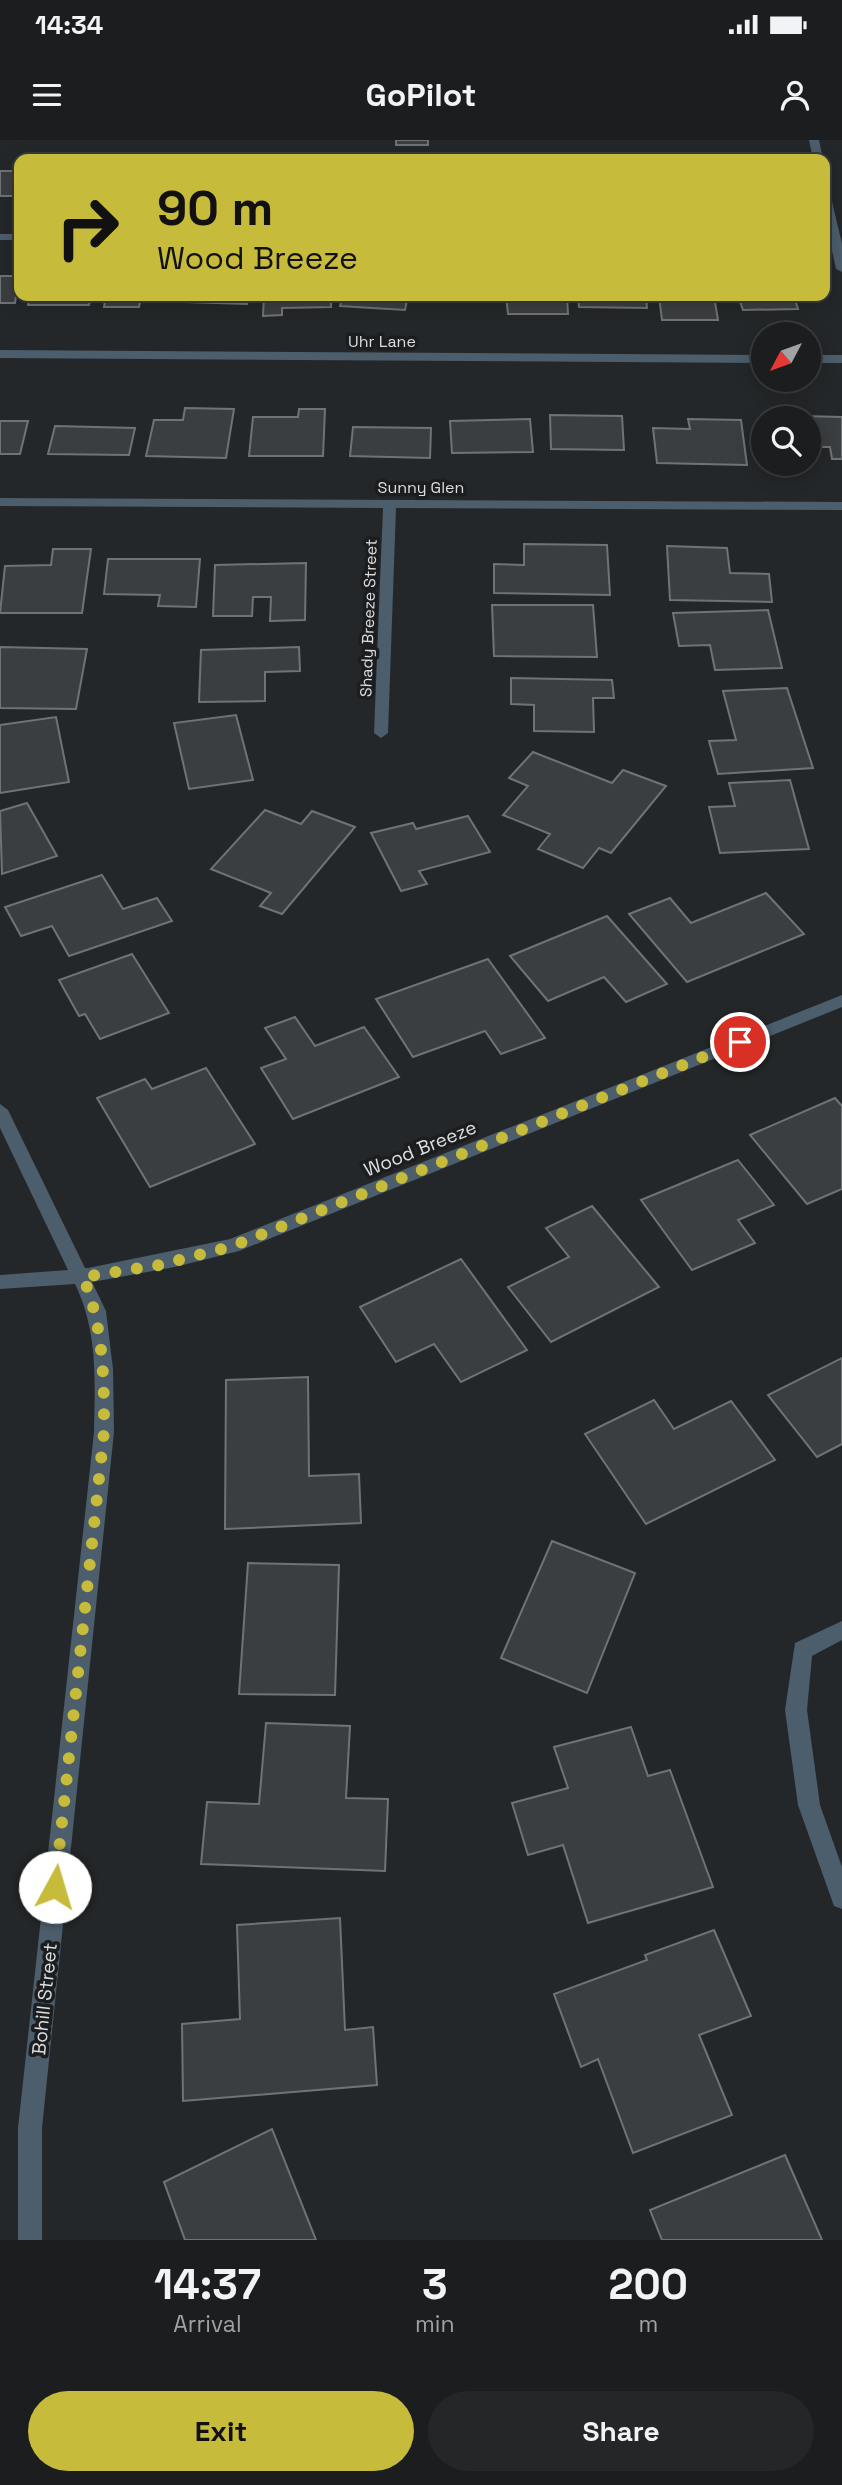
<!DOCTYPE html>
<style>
body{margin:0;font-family:"Space Grotesk",sans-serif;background:#242628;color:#f1f3f6;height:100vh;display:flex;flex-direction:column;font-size:26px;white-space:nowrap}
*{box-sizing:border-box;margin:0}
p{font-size:23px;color:#a0a2a4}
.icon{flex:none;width:38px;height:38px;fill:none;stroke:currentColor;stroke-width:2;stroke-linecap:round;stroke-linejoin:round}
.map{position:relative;height:2100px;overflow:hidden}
.drawer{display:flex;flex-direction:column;background:#1b1d1f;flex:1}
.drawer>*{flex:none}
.banner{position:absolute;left:14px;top:14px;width:816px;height:147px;border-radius:14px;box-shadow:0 4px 18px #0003,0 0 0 2px #393b3d;background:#c7bb3c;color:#111;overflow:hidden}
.needle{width:46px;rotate:229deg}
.controls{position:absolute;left:751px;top:182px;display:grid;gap:14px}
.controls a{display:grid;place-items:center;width:70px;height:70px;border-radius:50%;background:#1b1d1f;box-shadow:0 4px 18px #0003,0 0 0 2px #393b3d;font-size:35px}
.pin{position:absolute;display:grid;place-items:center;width:60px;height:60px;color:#fff;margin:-30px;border:4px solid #fff;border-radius:50%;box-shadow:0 2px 7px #0007}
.me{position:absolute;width:77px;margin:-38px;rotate:6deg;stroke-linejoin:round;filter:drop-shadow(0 0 5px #0008)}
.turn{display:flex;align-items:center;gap:24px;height:147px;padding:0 28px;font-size:32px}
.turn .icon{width:91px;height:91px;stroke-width:2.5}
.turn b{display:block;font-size:49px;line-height:60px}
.eta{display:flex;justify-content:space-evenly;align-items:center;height:119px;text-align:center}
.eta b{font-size:42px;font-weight:700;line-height:49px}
.primary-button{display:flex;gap:14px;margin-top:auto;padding:14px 28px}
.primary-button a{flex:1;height:80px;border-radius:42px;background:#c7bb3c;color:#111;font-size:28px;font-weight:700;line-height:80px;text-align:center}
.primary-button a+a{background:#242628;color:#f1f3f6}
.status{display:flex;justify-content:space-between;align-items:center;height:49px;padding:0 35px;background:#1b1d1f;direction:ltr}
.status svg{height:19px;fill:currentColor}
header{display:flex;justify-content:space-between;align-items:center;height:91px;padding:0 28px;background:#1b1d1f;font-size:32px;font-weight:700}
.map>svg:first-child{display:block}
</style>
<div class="status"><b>14:34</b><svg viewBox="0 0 49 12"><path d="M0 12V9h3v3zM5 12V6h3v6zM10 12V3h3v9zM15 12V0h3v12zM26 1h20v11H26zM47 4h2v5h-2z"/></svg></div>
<header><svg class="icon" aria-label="menu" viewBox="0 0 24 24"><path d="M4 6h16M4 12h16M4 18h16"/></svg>GoPilot<svg class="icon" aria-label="person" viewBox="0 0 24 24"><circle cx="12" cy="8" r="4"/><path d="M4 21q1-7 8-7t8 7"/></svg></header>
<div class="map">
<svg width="842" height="2100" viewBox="0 0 842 2100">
<rect width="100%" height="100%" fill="#242729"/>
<g fill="#3b3e40" stroke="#707375" stroke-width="2">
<rect x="396" y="0" width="32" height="5"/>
<polygon points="0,31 19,31 19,63 19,56 0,56"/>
<polygon points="0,136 19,136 15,163 0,163"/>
<polygon points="30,156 91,156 89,165 28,165"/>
<polygon points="106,156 171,156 141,157 139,167 104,167"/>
<polygon points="188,156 249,156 247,164 186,162"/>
<polygon points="264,156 331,156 331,167 282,168 282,175 263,176"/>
<polygon points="343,156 408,156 405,170 340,166"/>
<polygon points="419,156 491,156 491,159"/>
<polygon points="506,156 567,156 568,174 508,174"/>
<polygon points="578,156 646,156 647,168 579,167"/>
<polygon points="659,156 714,156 718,180 662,180"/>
<polygon points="738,156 794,156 798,169 743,170"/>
<polygon points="185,268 234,269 226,318 146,316 154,280 183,280"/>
<polygon points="299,269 325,269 323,316 249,316 253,277 298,277"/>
<polygon points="550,275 622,276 624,310 551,309"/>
<polygon points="763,275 842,277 842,319 832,319 830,307 808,307 808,278 763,278"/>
<polygon points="530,279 533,312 452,313 450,281"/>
<polygon points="688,279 741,280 747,325 657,323 653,288 690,289"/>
<polygon points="0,281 28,281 20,314 0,314"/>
<polygon points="55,286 135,288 129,315 48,314"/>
<polygon points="353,287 431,288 430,318 350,316"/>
<polygon points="524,404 607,405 610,455 494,453 494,424 524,425"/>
<polygon points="667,406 727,408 730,433 769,434 772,462 670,460"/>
<polygon points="53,409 91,409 82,473 0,473 5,426 51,425"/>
<polygon points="108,419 200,419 196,467 158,466 160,455 104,454"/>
<polygon points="306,423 305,480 270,481 271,457 253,457 252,476 213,476 215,425"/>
<polygon points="492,465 593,465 597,517 494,516"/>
<polygon points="768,470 782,528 715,530 710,505 679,506 673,473"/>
<polygon points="0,507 87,509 76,569 0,568"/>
<polygon points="299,507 300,531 265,532 265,561 199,562 201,510"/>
<polygon points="511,538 612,540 614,558 593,558 594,592 534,591 534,565 511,564"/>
<polygon points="787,548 813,628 718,634 709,601 736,600 723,551"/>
<polygon points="236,575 253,640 189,649 174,583"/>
<polygon points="56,577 69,642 0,653 0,585"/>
<polygon points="533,612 612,643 623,630 666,646 611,713 599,708 583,728 538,709 550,694 503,675 528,646 509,638"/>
<polygon points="790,640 809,709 720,713 709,667 735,666 729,643"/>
<polygon points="27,663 57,716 2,734 0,671"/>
<polygon points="265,670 301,684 312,671 355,687 282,774 260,766 271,753 211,729"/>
<polygon points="468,676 490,712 419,731 427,744 401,751 371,693 413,683 416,689"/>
<polygon points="102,735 123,769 157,758 172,781 69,816 52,786 21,796 5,767"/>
<polygon points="766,753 804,794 687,842 629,774 670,758 691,783"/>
<polygon points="607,776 667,844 626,862 604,837 548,861 510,816"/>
<polygon points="132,814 169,873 100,899 85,874 79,876 59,840"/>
<polygon points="488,819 545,898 501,914 485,891 413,917 376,859"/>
<polygon points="295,877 315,906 364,887 399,937 293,979 261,928 286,919 265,888"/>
<polygon points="206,928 255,1004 150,1047 97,958 145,939 152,949"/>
<polygon points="835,958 842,966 842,1049 807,1064 750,995"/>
<polygon points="738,1020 774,1065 738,1080 755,1103 692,1130 641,1060"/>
<polygon points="592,1066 659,1147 551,1202 508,1147 569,1117 546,1088"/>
<polygon points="461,1119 527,1210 461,1242 434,1204 396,1222 360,1167"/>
<polygon points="842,1218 842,1304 817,1317 768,1255"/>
<polygon points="308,1237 309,1336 359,1334 361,1383 225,1389 226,1240"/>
<polygon points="654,1260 674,1289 731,1261 775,1320 646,1384 585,1294"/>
<polygon points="552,1401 635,1433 587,1553 501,1518"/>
<polygon points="248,1423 339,1425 335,1555 239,1554"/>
<polygon points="266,1583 350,1586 346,1658 388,1659 385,1731 201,1724 207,1662 259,1664"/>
<polygon points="631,1587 648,1636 670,1630 713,1747 588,1783 563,1705 528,1715 512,1663 568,1648 554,1607"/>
<polygon points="340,1778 345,1890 373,1887 377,1945 183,1961 182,1884 240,1879 237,1785"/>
<polygon points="714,1790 751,1876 699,1895 732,1975 633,2013 598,1919 581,1927 554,1854 647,1820 645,1815"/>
<polygon points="272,1989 316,2100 185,2100 164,2042"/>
<polygon points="785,2015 822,2100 662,2100 650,2070"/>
</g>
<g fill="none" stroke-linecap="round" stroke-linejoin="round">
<g fill="#4c5d6b" fill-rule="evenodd">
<polygon points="809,0 819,0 823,19 813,19"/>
<polygon points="824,46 829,49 842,104 842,132 836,129 824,74"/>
<rect x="0" y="94" width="19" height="6"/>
<polygon points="0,358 842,362 842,370 396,368 388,593 381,598 374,593 383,368 0,366"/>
<path d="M842,855v12l-603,244 -64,16 -83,15 14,29 7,58 1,63 -72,696v112h-24v-112l76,-696c1,-53 4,-100 -19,-148l-75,5v-14l68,-5 -68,-142v-24l8,6 77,158h3l142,-29z"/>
<polygon points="842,1481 842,1500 812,1516 807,1570 820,1665 842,1727 842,1769 834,1766 798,1665 785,1570 795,1503"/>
</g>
<g fill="#4c5d6b" fill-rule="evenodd">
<polygon points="0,210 763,215 763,223 0,218"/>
<rect x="808" y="215" width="34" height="8"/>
</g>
</g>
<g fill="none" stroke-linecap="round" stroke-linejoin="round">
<path stroke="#c7bb3c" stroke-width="12" stroke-dasharray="0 21.6" d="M55,1747l49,-455c0,-54 0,-104 -21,-155l77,-12 73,-19 507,-204"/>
</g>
<g text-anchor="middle" stroke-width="7" stroke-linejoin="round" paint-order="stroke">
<g font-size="16" fill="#dcdedf" stroke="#1b1d1f">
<text x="382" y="207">Uhr Lane</text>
<text x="421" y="353">Sunny Glen</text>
<text transform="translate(368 478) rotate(-88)" y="6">Shady Breeze Street</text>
</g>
<g font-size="19" fill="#dcdedf" stroke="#1b1d1f">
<text transform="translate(420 1008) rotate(-22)" y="7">Wood Breeze</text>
<text transform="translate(44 1859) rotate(-84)" y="7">Bohill Street</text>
</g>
</g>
</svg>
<div class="controls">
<a><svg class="needle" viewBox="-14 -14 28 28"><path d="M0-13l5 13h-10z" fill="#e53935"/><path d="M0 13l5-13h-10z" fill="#a0a2a4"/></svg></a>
<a><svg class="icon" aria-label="search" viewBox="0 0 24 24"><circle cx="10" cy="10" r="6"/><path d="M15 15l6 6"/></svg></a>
</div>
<div class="pin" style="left:740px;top:902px;background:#d93025"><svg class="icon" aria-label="arrive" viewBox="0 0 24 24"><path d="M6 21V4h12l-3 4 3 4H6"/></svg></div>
<svg class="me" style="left:55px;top:1747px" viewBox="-20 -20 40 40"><circle r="19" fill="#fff"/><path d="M0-13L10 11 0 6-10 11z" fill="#c7bb3c"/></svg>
<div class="banner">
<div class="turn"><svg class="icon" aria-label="right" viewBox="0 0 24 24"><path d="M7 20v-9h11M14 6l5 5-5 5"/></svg><div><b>90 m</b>Wood Breeze</div></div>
</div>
</div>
<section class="drawer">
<div class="eta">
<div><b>14:37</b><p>Arrival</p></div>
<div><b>3</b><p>min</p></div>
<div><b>200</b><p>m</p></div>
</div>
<div class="primary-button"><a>Exit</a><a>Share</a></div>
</section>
